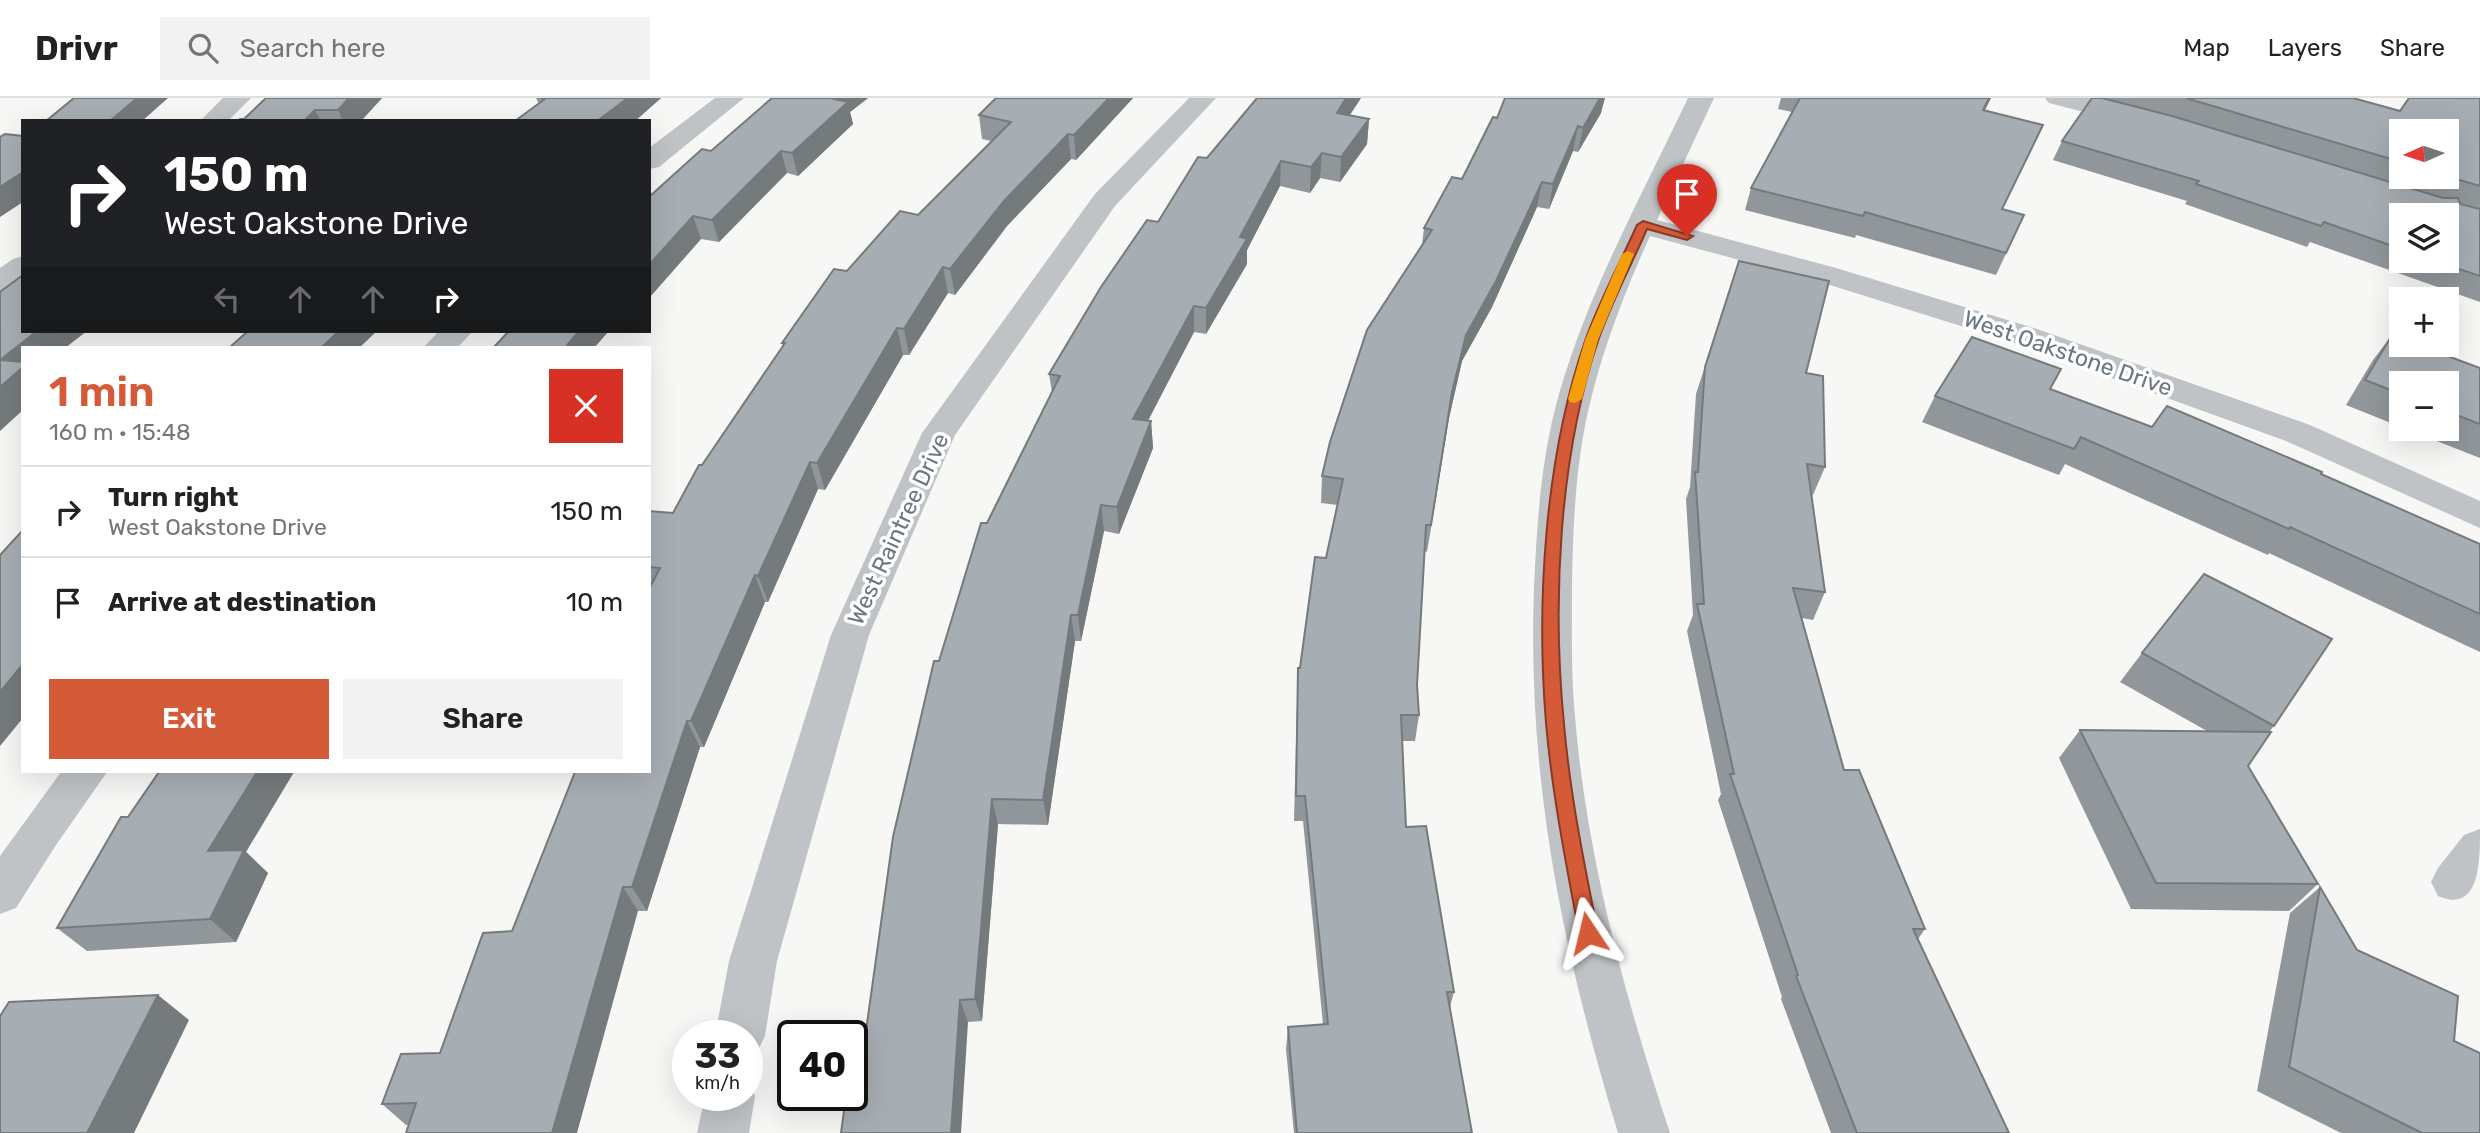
<!DOCTYPE html>
<meta charset="utf-8">
<style>
body{margin:0;font-family:Rubik,sans-serif;background:#f2f2f2;color:#222;height:100vh;display:flex;flex-direction:column;font-size:26px;white-space:nowrap}
*{box-sizing:border-box;margin:0}
p{font-size:23px;color:#767676}
.icon{flex:none;width:38px;height:38px;fill:none;stroke:currentColor;stroke-width:2;stroke-linecap:round;stroke-linejoin:round}
.map{position:relative;flex:1;overflow:hidden}
.details{position:absolute;left:21px;top:248px;width:630px;height:427px;display:flex;flex-direction:column;background:#fff;border-radius:0px;box-shadow:0 7px 28px #0002}
.details>*{flex:none}
.guide{position:absolute;left:21px;top:21px;width:630px;height:214px;border-radius:0px;box-shadow:0 7px 28px #0002;background:#202124;color:#fff;overflow:hidden}
.needle{width:46px;rotate:267deg}
.controls{position:absolute;left:2389px;top:21px;display:grid;gap:14px}
.controls a{display:grid;place-items:center;width:70px;height:70px;border-radius:0px;background:#fff;box-shadow:0 7px 28px #0002;font-size:35px}
.speed{position:absolute;left:672px;top:922px;display:flex;gap:14px;font-size:35px;font-weight:700;text-align:center}
.speed>*{display:grid;place-content:center;width:91px;height:91px;border-radius:50%;background:#fff;box-shadow:0 7px 28px #0002;line-height:1}
.speed small{font-size:18px;font-weight:400}
.speed .limit{border:4px solid #111;border-radius:10px;background:#fff;color:#111}
.pin{position:absolute;display:grid;place-items:center;width:60px;height:60px;color:#fff;margin:-72px -30px;border-radius:50% 50% 50% 0;rotate:-45deg;box-shadow:0 0 7px #0007}
.pin .icon{rotate:45deg}
.me{position:absolute;width:77px;margin:-38px;rotate:350deg;stroke-linejoin:round;filter:drop-shadow(0 0 5px #0008)}
.turn{display:flex;align-items:center;gap:24px;height:147px;padding:0 28px;font-size:32px}
.turn .icon{width:91px;height:91px;stroke-width:2.5}
.turn b{display:block;font-size:49px;line-height:60px}
.lanes{display:flex;align-items:center;height:66px;padding:0 28px;background:#0003;justify-content:center;gap:35px;direction:ltr}
.lanes .off{opacity:.35}
.round{display:grid;place-items:center;flex:none;width:74px;height:74px;border-radius:0px;background:#f2f2f2}
.summary{display:flex;align-items:center;justify-content:space-between;height:119px;padding:0 28px}
h1{font-size:42px;font-weight:600;line-height:52px;color:#d45a38}
.button{display:flex;gap:14px;margin-top:auto;padding:14px 28px}
.button a{flex:1;height:80px;border-radius:0px;background:#d45a38;color:#fff;font-size:28px;font-weight:600;line-height:80px;text-align:center}
.button a+a{background:#f2f2f2;color:#222}
ul{padding:0;list-style:none}
li{display:flex;align-items:center;gap:21px;height:91px;padding:0 28px;border-top:2px solid #e0e0e0}
li div{flex:1}
li b{display:block;font-size:26px}
li em{font-style:normal}
header{display:flex;align-items:center;gap:42px;box-sizing:border-box;height:98px;padding:0 35px;background:#fff;border-bottom:2px solid #e0e0e0}
header strong{font-size:33px}
nav{display:flex;gap:38px;margin-inline-start:auto;font-size:24px}
.search{width:490px;height:63px;background:#f2f2f2;display:flex;align-items:center;gap:18px;box-sizing:border-box;padding:0 24px;border-radius:0px;color:#767676;font-size:26px}
.map>svg:first-child{display:block}
</style>
<header>
<strong>Drivr</strong>
<div class="search"><svg class="icon" aria-label="search" viewBox="0 0 24 24"><circle cx="10" cy="10" r="6"/><path d="M15 15l6 6"/></svg>Search here</div>
<nav><a>Map</a><a>Layers</a><a>Share</a></nav>
</header>
<div class="map">
<svg width="2480" height="1035" viewBox="0 0 2480 1035">
<rect width="100%" height="100%" fill="#f7f7f5"/>
<g fill="none" stroke-linecap="round" stroke-linejoin="round">
<g fill="#bfc3c6" fill-rule="evenodd">
<polygon points="223,0 251,0 228,23 200,23"/>
<polygon points="715,0 744,0 659,69 649,71 649,50"/>
<polygon points="1189,0 1216,0 1115,108 955,337 869,537 777,863 765,938 757,954 747,958 747,938 715,938 729,863 831,537 922,335 1095,96"/>
<path d="M1688,0h26l-57,122 179,48 201,61 273,96 170,76v27l-194,-87 -271,-98 -201,-63 -164,-44c-23,51 -44,104 -58,159 -16,61 -19,126 -20,189 0,40 -1,81 2,121 11,147 50,289 96,428h-52c-56,-185 -91,-352 -84,-546 3,-65 7,-130 25,-193 30,-104 83,-199 129,-296z"/>
<polygon points="2045,0 2089,0 2147,15 2151,20 2147,25 2138,28 2049,5"/>
<polygon points="23,158 23,181 11,190 0,193 0,170 13,161"/>
<polygon points="439,233 473,233 457,250 423,250"/>
<polygon points="61,674 107,674 56,747 16,810 0,816 0,758"/>
<path d="M2480,731c0,32 0,85 -42,67l-7,-14 7,-14 26,-33z"/>
<polygon points="747,980 755,998 749,1035 697,1035 705,998 747,998"/>
</g>
</g>
<g fill="#90969a" fill-rule="evenodd">
<polygon points="266,0 382,0 361,23 238,23 244,21"/>
<polygon points="536,0 661,0 635,23 539,6"/>
<polygon points="772,0 868,0 850,14 853,26 798,78 787,75 719,144 701,141 649,200 711,53"/>
<polygon points="996,0 1133,0 1076,62 1071,61 1007,128 955,197 948,195 909,257 903,257 825,392 818,391 768,504 765,504 704,649 700,649 647,813 638,813 409,1027 406,1027 382,1006 440,955 512,833 649,674 649,413 673,415 702,367 783,248 782,245 847,173 918,117 991,43 982,41 979,17"/>
<polygon points="1361,0 1350,17 1369,21 1367,46 1340,84 1320,80 1310,95 1280,88 1247,152 1247,166 1206,236 1194,234 1148,323 1151,323 1153,350 1119,436 1104,433 1081,543 1075,543 1048,727 998,726 982,923 968,924 865,940 939,563 987,425 1052,294 1049,276 1158,124 1207,60"/>
<polygon points="1781,0 1991,0 1985,12 2003,111 2024,117 1996,177 1856,137 1855,140 1745,112 1751,90 1792,14 1778,11"/>
<path d="M2092,0h261l47,13 80,-13v204l-170,-60 -3,5 -122,-43 2,-3 -134,-41 9,-19zM2401,33h45v46h-45zM2401,117l45,46h-45z"/>
<polygon points="1601,15 1578,54 1573,53 1549,111 1537,109 1492,209 1462,263 1449,320 1427,454 1425,453 1417,587 1419,617 1415,643 1402,643 1406,729 1454,894 1450,909 1472,1035 1294,1035 1286,951 1288,929 1323,926 1303,723 1294,723 1298,570 1300,570 1338,407 1321,405 1322,378 1422,147 1424,130 1462,81 1497,20"/>
<polygon points="1739,163 1806,275 1825,369 1813,397 1812,397 1825,494 1813,522 1802,520 1844,672 1925,831 1918,841 2009,1035 1831,1035 1781,901 1782,899 1718,702 1721,696 1687,533 1693,517 1686,401 1690,389 1696,296"/>
<polygon points="2392,237 2480,270 2480,360 2406,331 2446,331 2446,285 2401,285 2401,329 2346,307 2373,262"/>
<polygon points="2050,291 2152,329 2321,376 2480,446 2480,554 2269,455 2268,457 2065,366 2059,377 1922,324 1935,298"/>
<polygon points="2142,555 2274,628 2269,634 2248,668 2318,786 2289,813 2131,811 2059,660 2080,632 2207,633 2120,584"/>
<polygon points="246,754 268,775 236,844 87,853 57,830"/>
<polygon points="2320,789 2357,852 2454,943 2480,1035 2341,1035 2257,993 2290,815"/>
</g>
<g fill="#757a7d">
<polygon points="137,0 168,0 142,23 110,23"/>
<polygon points="349,0 382,0 361,23 343,23 338,12"/>
<polygon points="628,0 661,0 635,23 597,23"/>
<polygon points="835,0 868,0 850,14 853,26 798,78 792,55"/>
<polygon points="1109,0 1133,0 1076,62 1074,37"/>
<polygon points="1346,0 1361,0 1335,39 1337,15"/>
<polygon points="1600,0 1605,0 1601,15 1578,54 1583,30"/>
<polygon points="1989,0 1991,0 1973,33 1983,12"/>
<polygon points="315,12 321,23 304,23"/>
<polygon points="1369,21 1367,46 1340,84 1341,59"/>
<polygon points="1578,28 1573,53 1549,111 1553,86"/>
<polygon points="1068,36 1071,61 1007,128 955,197 950,171 1004,103"/>
<polygon points="781,53 787,75 719,144 712,122"/>
<polygon points="1322,55 1320,80 1310,95 1311,69"/>
<polygon points="1281,63 1280,88 1247,152 1247,166 1206,236 1206,210 1240,139"/>
<polygon points="23,74 23,104 0,119 0,89"/>
<polygon points="1542,84 1537,109 1492,209 1462,263 1449,320 1427,454 1452,294 1466,237"/>
<polygon points="693,118 701,141 649,200 649,167"/>
<polygon points="943,169 948,195 909,257 904,231"/>
<polygon points="1194,208 1194,234 1135,347 1133,321"/>
<polygon points="897,230 903,257 825,392 817,365"/>
<polygon points="37,233 87,233 65,250 23,250 23,312 0,333 0,262"/>
<polygon points="339,233 377,233 359,250 321,250"/>
<polygon points="579,233 609,233 594,250 565,250"/>
<polygon points="1151,323 1153,350 1119,436 1117,409"/>
<polygon points="810,364 818,391 768,504 758,478"/>
<polygon points="1101,407 1104,433 1081,543 1078,517"/>
<polygon points="755,477 765,504 704,649 691,623"/>
<polygon points="1071,517 1075,543 1048,727 1043,702"/>
<polygon points="23,566 23,620 0,648 0,594"/>
<polygon points="687,623 700,649 647,813 632,789"/>
<polygon points="257,674 294,674 246,754 268,775 236,844 210,821 208,753"/>
<polygon points="992,701 998,726 982,923 975,901"/>
<polygon points="623,789 638,813 577,1035 552,1035"/>
<polygon points="158,897 189,922 134,1035 87,1035"/>
<polygon points="960,902 968,924 961,1035 951,1035"/>
</g>
<g fill="#a7aeb3" stroke="#757a7d" stroke-width="2">
<polygon points="74,0 137,0 110,23 46,23"/>
<polygon points="266,0 349,0 338,12 315,12 304,23 238,23 240,21 244,21"/>
<polygon points="541,0 628,0 597,23 515,23 545,1"/>
<polygon points="772,0 835,0 834,1 848,4 792,55 781,53 712,122 693,118 649,167 649,99 702,51 711,53"/>
<polygon points="996,0 1109,0 1074,37 1068,36 1004,103 950,171 943,169 904,231 897,230 817,365 810,364 758,478 755,477 691,623 687,623 632,789 623,789 552,1035 406,1035 416,1005 382,1006 401,956 440,955 483,835 512,833 575,674 649,674 649,491 660,470 649,469 649,413 673,415 699,367 702,367 785,245 782,245 834,171 847,173 900,113 918,117 1011,24 979,17"/>
<polygon points="1257,0 1346,0 1337,15 1369,21 1341,59 1322,55 1311,69 1281,63 1240,139 1247,141 1206,210 1194,208 1133,321 1151,323 1117,409 1101,407 1078,517 1071,517 1043,702 992,701 975,901 960,902 951,1035 841,1035 846,998 852,998 852,941 865,940 893,739 934,563 939,563 981,425 987,425 1060,278 1049,276 1101,189 1147,122 1158,124 1198,59 1207,60"/>
<polygon points="1505,0 1600,0 1583,30 1578,28 1553,86 1542,84 1496,183 1466,237 1452,294 1431,427 1426,427 1417,587 1419,617 1401,617 1406,729 1426,728 1454,894 1447,894 1472,1035 1297,1035 1288,929 1328,926 1305,698 1296,698 1298,570 1300,570 1315,459 1326,460 1343,381 1322,378 1330,344 1367,232 1432,132 1424,130 1452,79 1462,81 1493,19 1497,20"/>
<polygon points="1800,0 1989,0 1983,12 2043,27 2002,111 2024,117 2006,155 1865,114 1863,118 1751,90"/>
<polygon points="2092,0 2102,0 2172,18 2443,100 2458,100 2460,106 2480,111 2480,178 2435,163 2446,163 2446,117 2401,117 2401,151 2324,124 2321,128 2196,86 2199,83 2062,43"/>
<polygon points="2186,0 2353,0 2400,13 2409,0 2480,0 2480,88 2446,78 2446,33 2401,33 2401,64"/>
<polygon points="5,36 23,38 23,74 0,89 0,39"/>
<polygon points="1739,163 1829,183 1806,275 1823,278 1825,369 1807,366 1825,494 1793,490 1844,672 1859,672 1925,831 1913,831 2009,1035 1857,1035 1796,878 1798,877 1730,676 1734,676 1697,506 1704,506 1695,374 1698,374 1705,269"/>
<polygon points="23,177 23,233 37,233 0,262 0,194"/>
<polygon points="248,233 339,233 321,250 229,250"/>
<polygon points="509,233 579,233 565,250 493,250"/>
<polygon points="2392,237 2401,240 2401,247 2418,247 2480,270 2480,326 2446,313 2446,285 2401,285 2401,296 2365,282"/>
<polygon points="1972,239 2061,271 2050,291 2152,329 2167,308 2322,374 2321,376 2480,446 2480,516 2290,429 2289,431 2081,339 2074,351 1935,298"/>
<polygon points="0,262 23,264 23,269 0,289"/>
<polygon points="23,432 23,566 0,594 0,457"/>
<polygon points="2204,476 2332,541 2274,628 2142,555"/>
<polygon points="2080,632 2271,634 2248,668 2318,786 2156,785"/>
<polygon points="159,674 257,674 208,753 244,752 210,821 57,830 121,719 128,719"/>
<polygon points="2320,789 2357,852 2458,898 2454,943 2480,955 2480,1035 2422,1035 2289,969"/>
<polygon points="158,897 87,1035 0,1035 0,918 9,904"/>
</g>
<path fill="#d45a38" stroke="#8a3a24" stroke-width="2" d="M1643,123l50,15 -6,4 -40,-11c-16,37 -36,74 -49,112 -39,116 -46,261 -34,383 6,70 20,139 34,209l-3,6 -7,2 -7,-2 -2,-6c-13,-70 -27,-140 -33,-210 -10,-122 -1,-266 39,-382 14,-40 35,-78 52,-116z"/>
<polygon fill="#f59e0b" points="1628,153 1634,156 1598,242 1582,301 1575,305 1570,304 1568,301 1585,242 1622,156"/>
<g text-anchor="middle" stroke-width="7" stroke-linejoin="round" paint-order="stroke">
<g font-size="23" fill="#697883" stroke="#fff">
<text transform="translate(2068 255) rotate(19)" y="8">West Oakstone Drive</text>
<text transform="translate(898 431) rotate(-65)" y="8">West Raintree Drive</text>
</g>
</g>
</svg>
<div class="controls">
<a><svg class="needle" viewBox="-14 -14 28 28"><path d="M0-13l5 13h-10z" fill="#e53935"/><path d="M0 13l5-13h-10z" fill="#767676"/></svg></a>
<a><svg class="icon" aria-label="layers" viewBox="0 0 24 24"><path d="M12 4l9 5-9 5-9-5zM3 14l9 5 9-5"/></svg></a>
<a>+</a>
<a>−</a>
</div>
<div class="speed"><div>33<small>km/h</small></div><div class="limit">40</div></div>
<div class="pin" style="left:1687px;top:138px;background:#d93025"><svg class="icon" aria-label="arrive" viewBox="0 0 24 24"><path d="M6 21V4h12l-3 4 3 4H6"/></svg></div>
<svg class="me" style="left:1588px;top:835px" viewBox="-20 -20 40 40"><path d="M0-17L14 15 0 8-14 15z" fill="#d45a38" stroke="#fff" stroke-width="4"/></svg>
<div class="guide">
<div class="turn"><svg class="icon" aria-label="right" viewBox="0 0 24 24"><path d="M7 20v-9h11M14 6l5 5-5 5"/></svg><div><b>150 m</b>West Oakstone Drive</div></div>
<div class="lanes"><svg class="icon off" aria-label="left" viewBox="0 0 24 24"><path d="M17 20v-9H6M10 6l-5 5 5 5"/></svg><svg class="icon off" aria-label="ahead" viewBox="0 0 24 24"><path d="M12 20V5M6 11l6-6 6 6"/></svg><svg class="icon off" aria-label="ahead" viewBox="0 0 24 24"><path d="M12 20V5M6 11l6-6 6 6"/></svg><svg class="icon" aria-label="right" viewBox="0 0 24 24"><path d="M7 20v-9h11M14 6l5 5-5 5"/></svg></div>
</div>
<section class="details">
<div class="summary"><div><h1>1 min</h1><p>160 m · 15:48</p></div><a class="round" style="background:#d93025;color:#fff"><svg class="icon" aria-label="close" viewBox="0 0 24 24"><path d="M6 6l12 12M18 6L6 18"/></svg></a></div>
<ul>
<li><svg class="icon" aria-label="right" viewBox="0 0 24 24"><path d="M7 20v-9h11M14 6l5 5-5 5"/></svg><div><b>Turn right</b><p>West Oakstone Drive</p></div><em>150 m</em></li>
<li><svg class="icon" aria-label="arrive" viewBox="0 0 24 24"><path d="M6 21V4h12l-3 4 3 4H6"/></svg><div><b>Arrive at destination</b></div><em>10 m</em></li>
</ul>
<div class="button"><a>Exit</a><a>Share</a></div>
</section>
</div>
